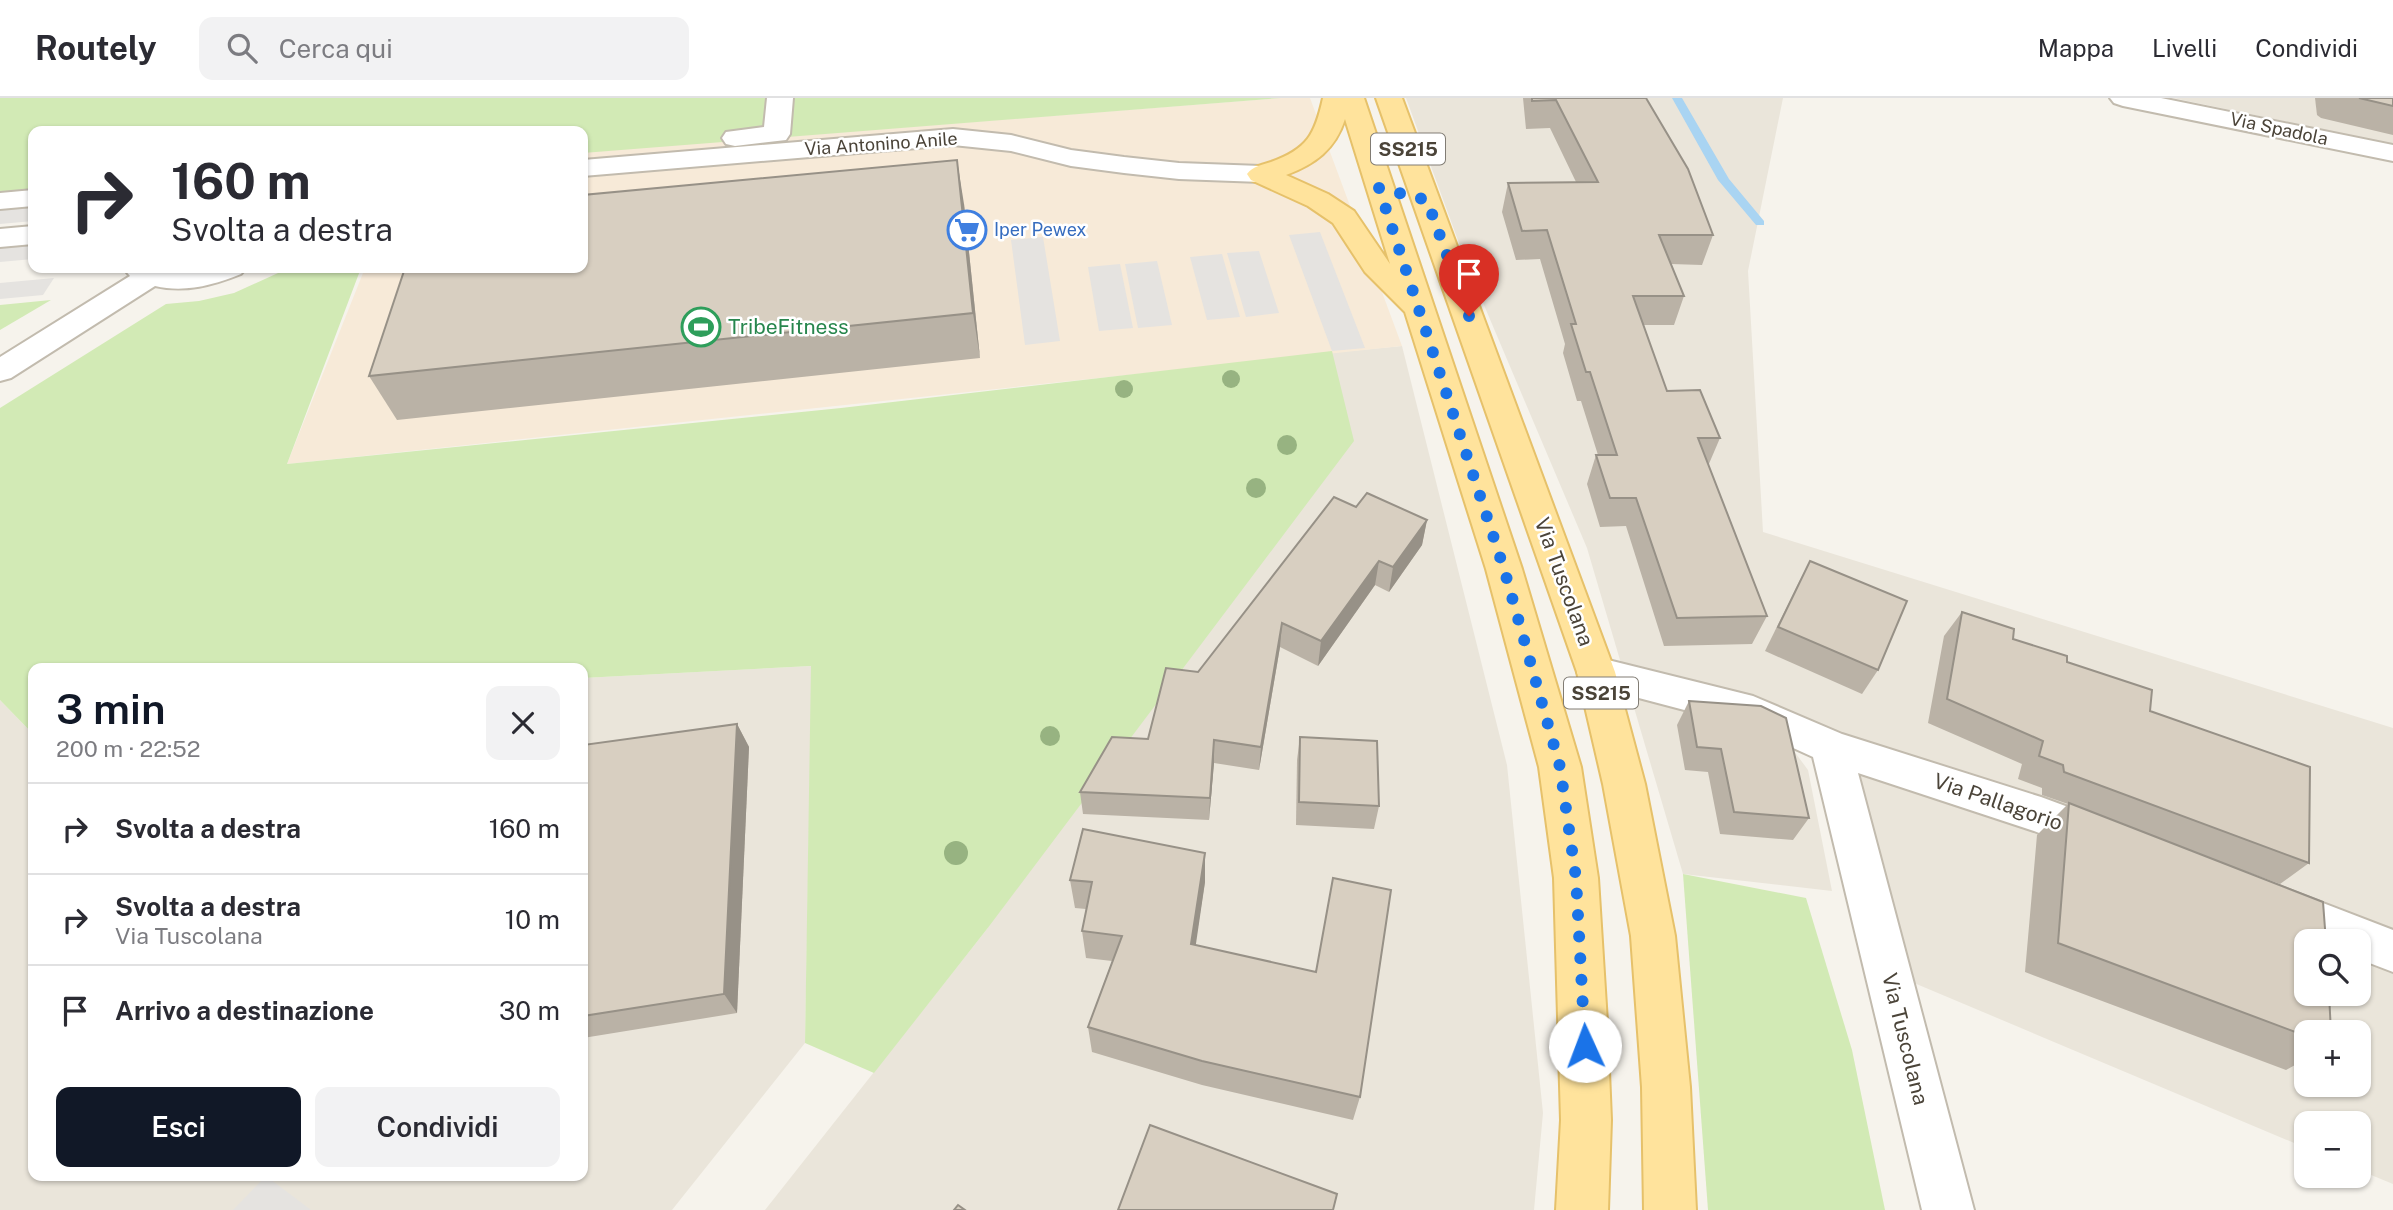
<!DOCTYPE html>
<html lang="it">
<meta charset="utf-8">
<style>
body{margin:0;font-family:"Public Sans",sans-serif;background:#f2f2f3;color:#2b2b33;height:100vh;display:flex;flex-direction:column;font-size:26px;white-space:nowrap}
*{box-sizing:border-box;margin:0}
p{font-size:23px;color:#7c7c81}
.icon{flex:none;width:38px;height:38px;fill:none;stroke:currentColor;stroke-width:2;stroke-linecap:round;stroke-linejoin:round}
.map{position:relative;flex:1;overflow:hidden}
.drawer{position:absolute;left:28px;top:565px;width:560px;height:518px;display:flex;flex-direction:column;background:#fff;border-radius:14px;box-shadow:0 2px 5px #0004}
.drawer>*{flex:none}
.guide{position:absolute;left:28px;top:28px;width:560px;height:147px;border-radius:14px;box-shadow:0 2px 5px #0004;background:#fff;color:#2b2b33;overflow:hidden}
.fabs{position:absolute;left:2294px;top:831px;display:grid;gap:14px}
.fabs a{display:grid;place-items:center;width:77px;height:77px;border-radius:14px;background:#fff;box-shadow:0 2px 5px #0004;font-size:35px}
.pin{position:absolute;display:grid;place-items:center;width:60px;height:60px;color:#fff;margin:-72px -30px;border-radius:50% 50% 50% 0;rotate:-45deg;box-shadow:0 0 7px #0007}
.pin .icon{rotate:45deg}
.me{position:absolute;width:77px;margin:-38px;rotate:358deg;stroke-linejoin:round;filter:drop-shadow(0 0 5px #0008)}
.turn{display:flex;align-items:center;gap:24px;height:147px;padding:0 28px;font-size:32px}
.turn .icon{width:91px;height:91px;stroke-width:2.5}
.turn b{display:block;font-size:49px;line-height:60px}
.round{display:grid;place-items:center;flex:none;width:74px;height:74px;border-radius:14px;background:#f2f2f3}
.summary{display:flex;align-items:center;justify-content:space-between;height:119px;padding:0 28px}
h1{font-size:42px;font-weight:600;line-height:52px;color:#111827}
.action{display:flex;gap:14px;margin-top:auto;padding:14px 28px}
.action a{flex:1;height:80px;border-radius:14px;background:#111827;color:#fff;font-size:28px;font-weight:600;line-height:80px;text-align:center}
.action a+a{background:#f2f2f3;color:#2b2b33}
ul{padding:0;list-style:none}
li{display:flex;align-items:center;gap:21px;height:91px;padding:0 28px;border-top:2px solid #e1e1e2}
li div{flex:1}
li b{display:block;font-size:26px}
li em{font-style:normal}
header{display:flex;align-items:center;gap:42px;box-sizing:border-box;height:98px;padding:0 35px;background:#fff;border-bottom:2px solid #e1e1e2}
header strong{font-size:33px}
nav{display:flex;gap:38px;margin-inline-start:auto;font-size:24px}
.search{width:490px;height:63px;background:#f2f2f3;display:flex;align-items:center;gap:18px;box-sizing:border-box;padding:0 24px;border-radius:14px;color:#7c7c81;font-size:26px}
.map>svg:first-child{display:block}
</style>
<header>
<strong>Routely</strong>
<div class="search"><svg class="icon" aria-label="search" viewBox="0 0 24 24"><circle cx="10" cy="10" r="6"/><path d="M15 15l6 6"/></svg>Cerca qui</div>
<nav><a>Mappa</a><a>Livelli</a><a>Condividi</a></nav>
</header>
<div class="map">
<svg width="2393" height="1112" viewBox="0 0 2393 1112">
<rect width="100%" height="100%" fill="#f6f3ec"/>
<g fill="#eae5da" fill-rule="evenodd">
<path d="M1406,0h377l-35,173 15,261 630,196v456l-34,-14v-46h-53v24l-399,-168 -68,-244 -80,-32 49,66 24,121 -149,-17 -96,-326 -120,-283zM2306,844h53v52h-53zM2306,934h53v53h-53z"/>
<polygon points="2173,0 2393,0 2393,46"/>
<polygon points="1402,248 1507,667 1543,1015 1534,1112 765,1112 987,831 1329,255"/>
<polygon points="812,568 805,945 672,1112 0,1112 0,602 33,636 33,1078 583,1078 583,580"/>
</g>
<polygon fill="#f7ead8" points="1281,0 1310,0 1402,248 287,366 365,170 583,170 583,54"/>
<g fill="#d2eab5">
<polygon points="0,0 1281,0 583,55 583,33 33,33 33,98 0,100"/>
<polygon points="289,170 361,170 287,366 841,310 1332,253 1354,343 987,831 874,975 805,945 811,568 583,580 583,570 33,570 33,636 0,602 0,310 166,206 199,203 234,195"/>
<polygon points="51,202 0,232 0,207"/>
<polygon points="1683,776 1806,800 1852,952 1885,1112 1708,1112"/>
</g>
<g fill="#e5e3e0">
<polygon points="33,109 33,123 0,126 0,111"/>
<polygon points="1320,134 1365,250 1332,253 1289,137"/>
<polygon points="1043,139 1060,243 1025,247 1011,142"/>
<polygon points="33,146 33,161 0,164 0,149"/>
<polygon points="1259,153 1279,215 1246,219 1227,155"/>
<polygon points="1222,156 1240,219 1207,222 1190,159"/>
<polygon points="1157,163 1172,227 1138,230 1125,166"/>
<polygon points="1120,166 1133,230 1099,233 1088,169"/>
<polygon points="54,180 43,197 0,201 0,185"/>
<polygon points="266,1078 311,1112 233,1112"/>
</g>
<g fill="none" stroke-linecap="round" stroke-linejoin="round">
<polygon fill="#a9d4f2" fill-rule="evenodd" points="1672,0 1682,0 1729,81 1764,123 1764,127 1756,127 1718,82"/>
<defs>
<g id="minor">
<polygon points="767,0 793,0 790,36 786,42 735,48 726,46 722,40 726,34 764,29"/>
<polygon points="2110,0 2161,0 2393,47 2393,63 2123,8 2114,5"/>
<polygon points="953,31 1011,37 1071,52 1124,59 1179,65 1261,68 1271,70 1275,76 1271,82 1261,84 1179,81 1124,75 1071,68 1011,53 953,47 583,78 583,62"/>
<polygon points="33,92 33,108 0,111 0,95"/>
<polygon points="33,128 33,146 0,149 0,131"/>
<path d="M123,170l61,2 62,-2 -5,6c-27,11 -56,19 -86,12l-144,92 -11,3v-24l130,-81z"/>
<polygon points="1596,559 1753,598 1842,636 2041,699 2117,727 2123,740 2117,753 2102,759 2034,733 1858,675 1974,1112 1922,1112 1813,659 1745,628 1582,585 1577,574 1582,563"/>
<polygon points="2276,787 2393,832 2393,874 2359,861 2359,844 2316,844 2260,821 2254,807 2260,793"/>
</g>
<g id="major">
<path d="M1323,0h41l158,471 59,198 17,111 9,144 4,98 -3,90h-52l5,-90 -7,-242 -15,-111 -53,-198 -81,-257 -40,-40 -32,-49 -25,-17 -57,-26 -4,-6c6,-8 15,-9 24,-12 36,-13 44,-27 52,-64zM1345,21l45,145 -36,-53 -26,-17 -42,-19c29,-11 49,-25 59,-56z"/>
<polygon points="1376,0 1402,0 1615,574 1645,686 1675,838 1690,989 1696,1112 1644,1112 1642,989 1631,838 1603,686 1577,574"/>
</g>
</defs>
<use href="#minor" stroke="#c2bbae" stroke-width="4"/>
<use href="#major" stroke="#e6c16a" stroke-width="4"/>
<use href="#minor" fill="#fff" fill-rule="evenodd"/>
<use href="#major" fill="#ffe39c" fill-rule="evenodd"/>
</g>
<g fill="#97b381">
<circle cx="1231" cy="281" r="9"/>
<circle cx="1124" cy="291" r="9"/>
<circle cx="1287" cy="347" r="10"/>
<circle cx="1256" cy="390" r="10"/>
<circle cx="1050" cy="638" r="10"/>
<circle cx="956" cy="755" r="12"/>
</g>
<g fill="#bab2a6">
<polygon points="1523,0 1646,0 1713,137 1702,167 1671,166 1684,198 1674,227 1643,227 1667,293 1720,340 1708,368 1767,518 1752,546 1664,548 1626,428 1600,429 1587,386 1596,357 1598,357 1581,303 1577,303 1563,255 1565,246 1540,161 1516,162 1502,114 1508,85 1576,84 1550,30 1526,31"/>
<polygon points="2315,0 2393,0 2393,37 2321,20 2317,17"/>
<polygon points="964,106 980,260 397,322 369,278"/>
<polygon points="1356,409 1427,422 1422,447 1389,494 1375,487 1318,568 1280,549 1259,672 1214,665 1209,722 1083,716 1080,694 1148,641 1198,574"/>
<polygon points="1810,463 1878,572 1862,596 1765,553 1797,488"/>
<polygon points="1962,514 2013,541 2067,564 2150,613 2309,765 2280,786 2220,764 2306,934 2306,961 2286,972 2025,874 2037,737 2068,706 2042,697 2042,690 2018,681 2022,666 1928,625 1944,538"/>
<polygon points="1689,603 1809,720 1793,742 1720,736 1708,674 1685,672 1677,627"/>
<polygon points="737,626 749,649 737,915 583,940 583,647"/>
<polygon points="1300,639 1379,708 1374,731 1296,727 1297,662"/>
<polygon points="1070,782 1205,784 1195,847 1360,999 1353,1022 1202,987 1092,954 1088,929 1112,863 1086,860 1082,833 1086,811 1075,810"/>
</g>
<g fill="#979187">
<polygon points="957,62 964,106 980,260 973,215"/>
<polygon points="1427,422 1422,447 1389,494 1393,469"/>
<polygon points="1379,463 1375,487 1318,568 1321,543"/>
<polygon points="1282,525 1280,549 1259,672 1261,649"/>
<polygon points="737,626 749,649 737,915 724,896"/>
<polygon points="1214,642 1214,665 1209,722 1210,700"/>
<polygon points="1205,755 1205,784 1192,873 1191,846"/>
</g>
<g fill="#d8cfc1" stroke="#979187" stroke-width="2">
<polygon points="1532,0 1646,0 1688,71 1713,137 1659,137 1684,198 1633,198 1667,293 1700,292 1720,340 1698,340 1767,518 1677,520 1636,400 1610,400 1596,357 1617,357 1590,274 1586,274 1571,226 1576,226 1547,132 1522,133 1508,85 1598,84 1556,2 1532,3"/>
<polygon points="2359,0 2393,0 2393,8"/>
<polygon points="957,62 973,215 369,278 405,170 583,170 583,97"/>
<polygon points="1367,395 1427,422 1393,469 1379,463 1321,543 1282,525 1261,649 1214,642 1210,700 1080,694 1112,639 1148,641 1166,570 1198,574 1334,399 1356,409"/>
<polygon points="1810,463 1907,503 1878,572 1778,529"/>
<polygon points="1962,514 2014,531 2013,541 2067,558 2067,564 2152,592 2150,613 2310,669 2309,765 2064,674 2063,667 2039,658 2043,643 1947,601"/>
<polygon points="1689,603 1761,608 1786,620 1809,720 1734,714 1721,651 1697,649"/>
<polygon points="737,626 724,896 583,918 583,647"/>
<polygon points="1300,639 1377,643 1379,708 1299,704"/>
<polygon points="2069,705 2323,804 2326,844 2306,844 2306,896 2329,896 2331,934 2306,934 2306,938 2058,845"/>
<polygon points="1083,731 1205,755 1191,846 1316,874 1333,780 1391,792 1360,999 1202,963 1088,929 1122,838 1082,833 1092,784 1070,782"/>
<polygon points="1150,1027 1337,1096 1333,1112 1118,1112"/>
<polygon points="958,1107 965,1112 954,1112"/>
</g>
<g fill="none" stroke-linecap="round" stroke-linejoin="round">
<polyline stroke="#1a73e8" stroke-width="12" stroke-dasharray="0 21.6" points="1469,218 1427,102 1379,90 1504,471 1560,669 1576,780 1585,948"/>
</g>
<defs>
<symbol id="supermarket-ring" viewBox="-11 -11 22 22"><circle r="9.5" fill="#fff" stroke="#3f7fe0" stroke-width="1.5"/><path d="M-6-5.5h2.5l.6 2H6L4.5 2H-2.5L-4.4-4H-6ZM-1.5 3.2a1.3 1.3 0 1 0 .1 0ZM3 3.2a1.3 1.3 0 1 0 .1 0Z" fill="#3f7fe0"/></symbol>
<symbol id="stadium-ring" viewBox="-11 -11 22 22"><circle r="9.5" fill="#fff" stroke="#2e9e5b" stroke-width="1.5"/><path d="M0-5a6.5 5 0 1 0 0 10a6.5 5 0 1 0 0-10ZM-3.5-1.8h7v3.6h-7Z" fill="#2e9e5b"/></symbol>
</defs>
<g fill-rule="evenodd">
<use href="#supermarket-ring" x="945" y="110" width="44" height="44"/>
<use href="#stadium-ring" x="679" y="207" width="44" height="44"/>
</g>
<g text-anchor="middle" stroke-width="5" stroke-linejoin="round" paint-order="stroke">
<g font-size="18" fill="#4b4439" stroke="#fff">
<text transform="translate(2279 31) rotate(12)" y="6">Via Spadola</text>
<text transform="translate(881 46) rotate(-4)" y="6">Via Antonino Anile</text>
</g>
<g font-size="18" fill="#366cbe" stroke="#fff" text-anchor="start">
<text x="994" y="138">Iper Pewex</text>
</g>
<g fill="#fff" stroke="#817c74" stroke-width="2">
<rect x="1371" y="35.5" width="74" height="31" rx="5"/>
<rect x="1564" y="579.5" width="74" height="31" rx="5"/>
</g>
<g font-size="19" font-weight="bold" fill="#4b4439">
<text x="1408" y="58">SS215</text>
<text x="1601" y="602">SS215</text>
</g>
<g font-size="21" fill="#27864d" stroke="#fff" text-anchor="start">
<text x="728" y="236">TribeFitness</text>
</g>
<g font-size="21" fill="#4b4439" stroke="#fff">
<text transform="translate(1564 484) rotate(70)" y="7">Via Tuscolana</text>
<text transform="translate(1998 704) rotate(19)" y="7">Via Pallagorio</text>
<text transform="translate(1905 941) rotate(76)" y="7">Via Tuscolana</text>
</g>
</g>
</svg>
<div class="fabs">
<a><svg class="icon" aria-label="search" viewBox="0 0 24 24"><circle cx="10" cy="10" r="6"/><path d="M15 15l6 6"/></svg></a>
<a>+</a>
<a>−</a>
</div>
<div class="pin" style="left:1469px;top:218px;background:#d93025"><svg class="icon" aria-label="arrive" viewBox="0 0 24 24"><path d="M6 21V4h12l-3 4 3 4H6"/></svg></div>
<svg class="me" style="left:1585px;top:948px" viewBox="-20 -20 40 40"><circle r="19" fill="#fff"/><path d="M0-13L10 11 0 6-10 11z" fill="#1a73e8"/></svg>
<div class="guide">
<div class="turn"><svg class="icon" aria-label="right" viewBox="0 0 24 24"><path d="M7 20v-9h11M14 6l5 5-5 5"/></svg><div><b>160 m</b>Svolta a destra</div></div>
</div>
<section class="drawer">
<div class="summary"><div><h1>3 min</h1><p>200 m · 22:52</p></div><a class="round"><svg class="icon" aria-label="close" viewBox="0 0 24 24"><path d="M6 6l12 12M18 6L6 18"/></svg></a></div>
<ul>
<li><svg class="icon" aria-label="right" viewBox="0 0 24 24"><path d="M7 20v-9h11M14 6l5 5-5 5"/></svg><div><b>Svolta a destra</b></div><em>160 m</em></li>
<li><svg class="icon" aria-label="right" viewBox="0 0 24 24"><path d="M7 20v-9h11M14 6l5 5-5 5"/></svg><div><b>Svolta a destra</b><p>Via Tuscolana</p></div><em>10 m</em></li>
<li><svg class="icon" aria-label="arrive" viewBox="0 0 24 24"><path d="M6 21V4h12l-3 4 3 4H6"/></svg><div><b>Arrivo a destinazione</b></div><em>30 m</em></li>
</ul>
<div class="action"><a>Esci</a><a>Condividi</a></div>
</section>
</div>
